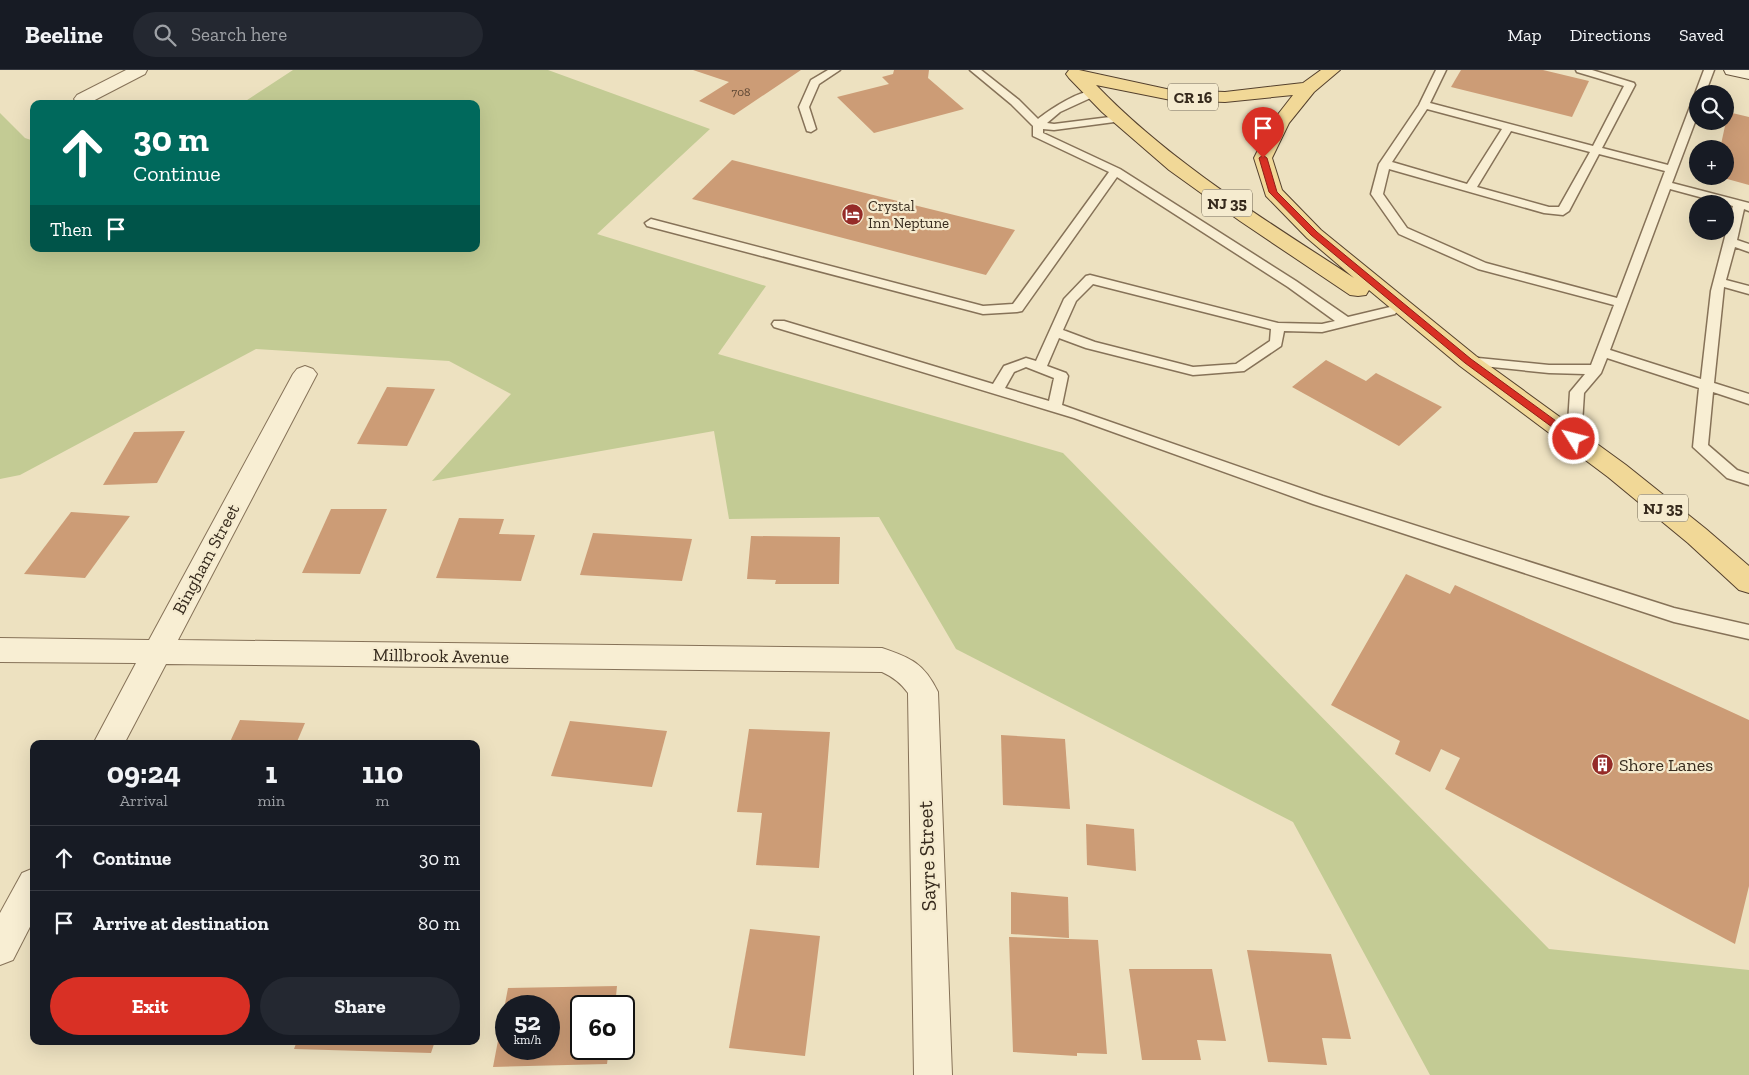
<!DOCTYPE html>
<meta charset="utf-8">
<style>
body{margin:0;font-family:"Zilla Slab",serif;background:#242831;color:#f1f3f6;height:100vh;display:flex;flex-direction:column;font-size:19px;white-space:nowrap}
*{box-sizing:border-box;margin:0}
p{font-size:16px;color:#9ea1a6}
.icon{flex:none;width:28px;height:28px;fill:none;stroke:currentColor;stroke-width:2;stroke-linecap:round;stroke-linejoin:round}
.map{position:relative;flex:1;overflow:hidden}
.details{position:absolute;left:30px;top:670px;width:450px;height:305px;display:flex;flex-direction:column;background:#171b24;border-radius:10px;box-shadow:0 5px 20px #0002}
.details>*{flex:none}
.banner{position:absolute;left:30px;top:30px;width:450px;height:152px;border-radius:10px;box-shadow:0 5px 20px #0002;background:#00695c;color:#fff;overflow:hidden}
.controls{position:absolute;left:1689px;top:15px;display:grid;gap:10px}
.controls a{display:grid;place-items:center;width:45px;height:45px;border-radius:50%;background:#171b24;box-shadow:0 5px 20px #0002;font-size:25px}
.speed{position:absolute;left:495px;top:925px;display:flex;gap:10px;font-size:25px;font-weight:700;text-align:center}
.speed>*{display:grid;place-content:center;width:65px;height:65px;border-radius:50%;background:#171b24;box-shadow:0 5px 20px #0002;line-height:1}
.speed small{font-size:12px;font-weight:400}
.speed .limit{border:2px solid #111;border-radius:8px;background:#fff;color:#111}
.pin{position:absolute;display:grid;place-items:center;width:42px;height:42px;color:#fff;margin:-51px -21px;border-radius:50% 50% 50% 0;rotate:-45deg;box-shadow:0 0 5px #0007}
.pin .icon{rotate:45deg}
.me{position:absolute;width:55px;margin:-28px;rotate:306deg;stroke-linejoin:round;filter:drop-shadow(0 0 4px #0008)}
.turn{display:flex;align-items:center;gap:18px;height:105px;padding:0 20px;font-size:22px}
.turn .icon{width:65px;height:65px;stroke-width:2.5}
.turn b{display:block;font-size:35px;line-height:42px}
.then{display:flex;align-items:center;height:48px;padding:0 20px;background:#0003;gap:10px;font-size:19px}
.eta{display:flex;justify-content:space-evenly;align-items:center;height:85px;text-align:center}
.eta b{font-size:30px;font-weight:700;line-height:35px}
.cta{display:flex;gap:10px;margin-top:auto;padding:10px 20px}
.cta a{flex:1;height:58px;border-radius:30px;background:#d93025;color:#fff;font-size:20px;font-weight:700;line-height:58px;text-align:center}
.cta a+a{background:#242831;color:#f1f3f6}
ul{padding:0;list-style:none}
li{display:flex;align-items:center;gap:15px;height:65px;padding:0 20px;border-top:1px solid #363941}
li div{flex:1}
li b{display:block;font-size:19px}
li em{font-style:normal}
header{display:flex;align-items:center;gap:30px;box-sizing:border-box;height:70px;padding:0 25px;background:#171b24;border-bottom:1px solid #363941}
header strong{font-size:24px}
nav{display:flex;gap:28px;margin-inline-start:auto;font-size:18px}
.search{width:350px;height:45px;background:#242831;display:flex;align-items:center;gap:12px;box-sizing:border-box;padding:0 18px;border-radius:28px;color:#9ea1a6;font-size:19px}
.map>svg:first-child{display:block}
</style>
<header>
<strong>Beeline</strong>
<div class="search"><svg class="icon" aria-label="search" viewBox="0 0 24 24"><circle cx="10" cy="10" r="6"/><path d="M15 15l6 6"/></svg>Search here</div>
<nav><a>Map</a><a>Directions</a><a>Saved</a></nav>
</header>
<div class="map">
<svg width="1749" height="1005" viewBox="0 0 1749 1005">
<rect width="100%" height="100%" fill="#ede1c0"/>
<polygon fill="#c3cb94" points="293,0 548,0 710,59 597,164 766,216 718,284 1063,383 1549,879 1749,900 1749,1005 1430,1005 1293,752 956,579 879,447 729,449 714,361 432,411 511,324 449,291 256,279 20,405 0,409 0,43 25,68 34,71 34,179 476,179 476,34 241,34"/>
<g fill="#cc9c76" fill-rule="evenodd">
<polygon points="693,0 801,0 734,45 699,31 729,12"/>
<polygon points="894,0 929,0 928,8 964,39 874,63 837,27 889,14 882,7 893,4"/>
<polygon points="1461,0 1543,0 1589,11 1572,47 1451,17"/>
<polygon points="1728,42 1749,47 1749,115 1720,107 1725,106 1725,79 1720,79"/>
<polygon points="732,90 1015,160 986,205 692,129"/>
<polygon points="1326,290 1366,311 1376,303 1442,337 1399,376 1292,317"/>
<polygon points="387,317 435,319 407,376 357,374"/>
<polygon points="185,361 157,413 103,415 134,362"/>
<polygon points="331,439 387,439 360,504 302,503"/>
<polygon points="71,442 130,446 85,508 24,504"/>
<polygon points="459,448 504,449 499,464 535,465 521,511 436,508"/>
<polygon points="593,463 692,469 682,511 580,505"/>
<polygon points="751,466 840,467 839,514 775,514 776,510 747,509"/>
<polygon points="1406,504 1450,524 1455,515 1749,650 1749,816 1735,874 1445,719 1460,688 1441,679 1430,702 1395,684 1400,671 1331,635"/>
<polygon points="240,650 305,653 296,674 229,674"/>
<polygon points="570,651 667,661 652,717 551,706"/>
<polygon points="749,659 830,662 819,798 756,795 762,743 737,742"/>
<polygon points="1001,665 1065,669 1070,739 1003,735"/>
<polygon points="438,670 437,674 380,674 381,671"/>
<polygon points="1086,754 1134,759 1136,801 1087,795"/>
<polygon points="1011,822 1068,827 1069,868 1011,864"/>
<polygon points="750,859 820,866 805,986 729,978"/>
<polygon points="1009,867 1098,870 1107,984 1077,983 1077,986 1013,982"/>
<polygon points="1247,880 1331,884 1351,969 1322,968 1327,995 1268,992"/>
<polygon points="1129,899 1212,899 1226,971 1197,970 1201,990 1142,990"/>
<path d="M617,916l-2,20h-34v43h28l-2,15 -114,3 15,-79zM506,936h43v43h-43z"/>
<polygon points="93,971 163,971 162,974 92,974"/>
<polygon points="297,971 435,971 431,983 294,979"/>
</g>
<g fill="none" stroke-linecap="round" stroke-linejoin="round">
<defs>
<g id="lane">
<polygon points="828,0 840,0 819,14 809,37 816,59 811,62 807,61 799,37 811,10"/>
<path d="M970,0h11l38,30 19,19c11,-9 44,-31 59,-28l1,2 -1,2 -37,17 -13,11 7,1 64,-8 5,3 -1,2 -68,9 -11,-1v4l77,36 176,112 52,36 42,-10 7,4 -2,3 -73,18 -38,-1 -3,15 -37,25 -51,4 -107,-27 -27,-10 -12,28 19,7 2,3 -6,29 261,91 351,112 75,17v14l-75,-17 -361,-118 -239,-86 -300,-91 -2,-3 2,-3h10l209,63 11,-18 22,-8 10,3 28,-62 22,-23 4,-1 188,48 44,1 13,-3 -47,-34 -171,-110 -95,134 -5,1 -34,2 -336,-88 -2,-3 6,-4 332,87 30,-2 96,-132 -76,-36v-10l-22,-22zM1093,214l178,45 -1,12 -34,23 -43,3 -98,-25 -32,-12 13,-29zM1026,297l28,11 -5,23 -44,-13 9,-16z"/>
<path d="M1436,0h10l-16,33 163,43 31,-60 -47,-14 -1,-2h16l42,13 1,2 -33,63 66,17 25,-66 4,-3 -2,-2 9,-24h10l-9,24h-7v20l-26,69 77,20v8l-5,-2 -7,31 12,4v8l-14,-5 -9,33 23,6v8l-25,-7 -10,96 35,11v10l-36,-12 -5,53 29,25 12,4v11l-22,-7 -34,-31 6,-59 -92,-30 -6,15 -17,20 -3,46 -2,4h-10l-2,-4 3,-47 15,-18 -36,-1 -86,-9 -2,-3 2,-3 5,-1 81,8h42l23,-60 -136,-36 -79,-35 -28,-40 8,-30 40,-59zM1427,39l75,20 -35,55 -75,-22zM1511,61l79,21 -31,55h-10l-72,-20zM1599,84l66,17 -48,127 -131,-35 -79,-35 -24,-34 6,-25 155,44 19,2 6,-4zM1670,119l63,17 -22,85 -10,88 -91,-29z"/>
</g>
<g id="street">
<polygon points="126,0 147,0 145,4 89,33 77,33 74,29 77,25"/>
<path d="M305,296l8,3 4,5 -139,266 704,8c29,10 42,15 56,44l14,383h-38l-6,-382c-7,-10 -15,-16 -26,-21l-716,-8 -42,80h-31l43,-81 -136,-1v-24l149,2 144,-266 4,-5z"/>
<polygon points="34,798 34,849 13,890 0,895 0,843 22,803"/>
</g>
<polygon id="secondary" points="1724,0 1749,0 1749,9 1726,4"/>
<path id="primary" d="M1069,0h10l92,20 54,2 78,-9 18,-13h19l-26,22 -25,31 -17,35 10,32 39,40 155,126 150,109 80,64 43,37v27l-10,-3 -51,-47 -80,-66 -148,-111 -91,-76 -3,5 -8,1 -8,-1 -110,-74 -71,-51 -67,-58 -33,-34 -3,-4zM1096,15l75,15 54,2 68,-7 -21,27 -18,36 12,38 41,42 47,40c-90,-59 -183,-115 -258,-193z"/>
</defs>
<use href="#lane" stroke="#867258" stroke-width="3"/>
<use href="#street" stroke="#867258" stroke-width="2"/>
<use href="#secondary" stroke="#68533b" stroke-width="2"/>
<use href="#primary" stroke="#54402d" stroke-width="2"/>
<use href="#lane" fill="#f8eed3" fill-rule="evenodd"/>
<use href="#street" fill="#f8eed3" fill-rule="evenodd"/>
<use href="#secondary" fill="#f8eed3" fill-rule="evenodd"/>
<use href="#primary" fill="#f1d897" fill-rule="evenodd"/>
</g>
<polygon fill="#d93025" stroke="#8d1f18" points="1263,85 1267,88 1277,122 1317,162 1471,289 1578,367 1578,371 1571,371 1465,293 1311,165 1269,122 1259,88"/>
<defs>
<symbol id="hotel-disc" viewBox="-11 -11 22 22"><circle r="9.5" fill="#952b28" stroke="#f5ebcf"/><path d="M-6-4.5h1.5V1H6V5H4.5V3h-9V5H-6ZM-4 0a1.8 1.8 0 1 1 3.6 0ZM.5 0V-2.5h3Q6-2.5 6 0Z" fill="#fff"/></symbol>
<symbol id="building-disc" viewBox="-11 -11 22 22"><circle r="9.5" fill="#952b28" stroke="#f5ebcf"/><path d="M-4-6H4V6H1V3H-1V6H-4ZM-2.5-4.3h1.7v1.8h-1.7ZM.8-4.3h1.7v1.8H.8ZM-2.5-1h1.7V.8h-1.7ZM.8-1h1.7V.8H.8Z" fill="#fff"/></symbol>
</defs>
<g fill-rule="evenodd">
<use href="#hotel-disc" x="840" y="132" width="25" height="25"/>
<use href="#building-disc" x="1590" y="682" width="25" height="25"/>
</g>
<g text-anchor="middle" stroke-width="4.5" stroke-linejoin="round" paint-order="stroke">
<g font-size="12" fill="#5c4633">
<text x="741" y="26">708</text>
</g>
<g font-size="15" fill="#362a1d" stroke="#f5ebcf" text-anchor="start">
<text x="868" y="141">Crystal<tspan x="868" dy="17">Inn Neptune</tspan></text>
</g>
<g fill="#f5ebcf" stroke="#6f6452" stroke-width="1">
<rect x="1168" y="13.5" width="50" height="27" rx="4"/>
<rect x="1202" y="119.5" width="50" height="27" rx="4"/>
<rect x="1638" y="424.5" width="50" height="27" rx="4"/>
</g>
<g font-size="16" font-weight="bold" fill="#362a1d">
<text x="1193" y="33">CR 16</text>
<text x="1227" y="139">NJ 35</text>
<text x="1663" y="444">NJ 35</text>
</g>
<g font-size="18" fill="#362a1d" stroke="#f5ebcf">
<text transform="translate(206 489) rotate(-62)" y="6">Bingham Street</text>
<text transform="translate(441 586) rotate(1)" y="6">Millbrook Avenue</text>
</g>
<g font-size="18" fill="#362a1d" stroke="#f5ebcf" text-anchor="start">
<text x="1619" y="701">Shore Lanes</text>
</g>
<g font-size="21" fill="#362a1d" stroke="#f5ebcf">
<text transform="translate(927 786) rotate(-92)" y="7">Sayre Street</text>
</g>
</g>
</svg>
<div class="controls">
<a><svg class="icon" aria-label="search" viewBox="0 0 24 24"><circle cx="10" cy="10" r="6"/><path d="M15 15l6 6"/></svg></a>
<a>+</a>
<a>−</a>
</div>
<div class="speed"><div>52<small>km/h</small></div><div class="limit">60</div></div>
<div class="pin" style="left:1263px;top:88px;background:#d93025"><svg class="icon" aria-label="arrive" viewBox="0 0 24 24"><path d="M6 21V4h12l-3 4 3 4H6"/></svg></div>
<svg class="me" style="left:1574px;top:369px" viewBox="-20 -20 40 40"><circle r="17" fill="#d93025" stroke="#fff" stroke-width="3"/><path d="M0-11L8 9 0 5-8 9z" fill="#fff"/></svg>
<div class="banner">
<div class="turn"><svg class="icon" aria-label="ahead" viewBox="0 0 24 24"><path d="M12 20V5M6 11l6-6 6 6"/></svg><div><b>30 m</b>Continue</div></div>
<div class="then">Then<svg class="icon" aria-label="arrive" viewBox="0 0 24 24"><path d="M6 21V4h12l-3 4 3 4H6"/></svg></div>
</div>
<section class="details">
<div class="eta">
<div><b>09:24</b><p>Arrival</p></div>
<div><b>1</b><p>min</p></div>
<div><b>110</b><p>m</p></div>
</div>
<ul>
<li><svg class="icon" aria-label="ahead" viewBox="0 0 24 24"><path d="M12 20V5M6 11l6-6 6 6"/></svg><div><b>Continue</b></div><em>30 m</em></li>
<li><svg class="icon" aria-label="arrive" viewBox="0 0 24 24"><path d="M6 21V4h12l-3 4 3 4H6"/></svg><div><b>Arrive at destination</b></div><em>80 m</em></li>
</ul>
<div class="cta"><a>Exit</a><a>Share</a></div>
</section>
</div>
